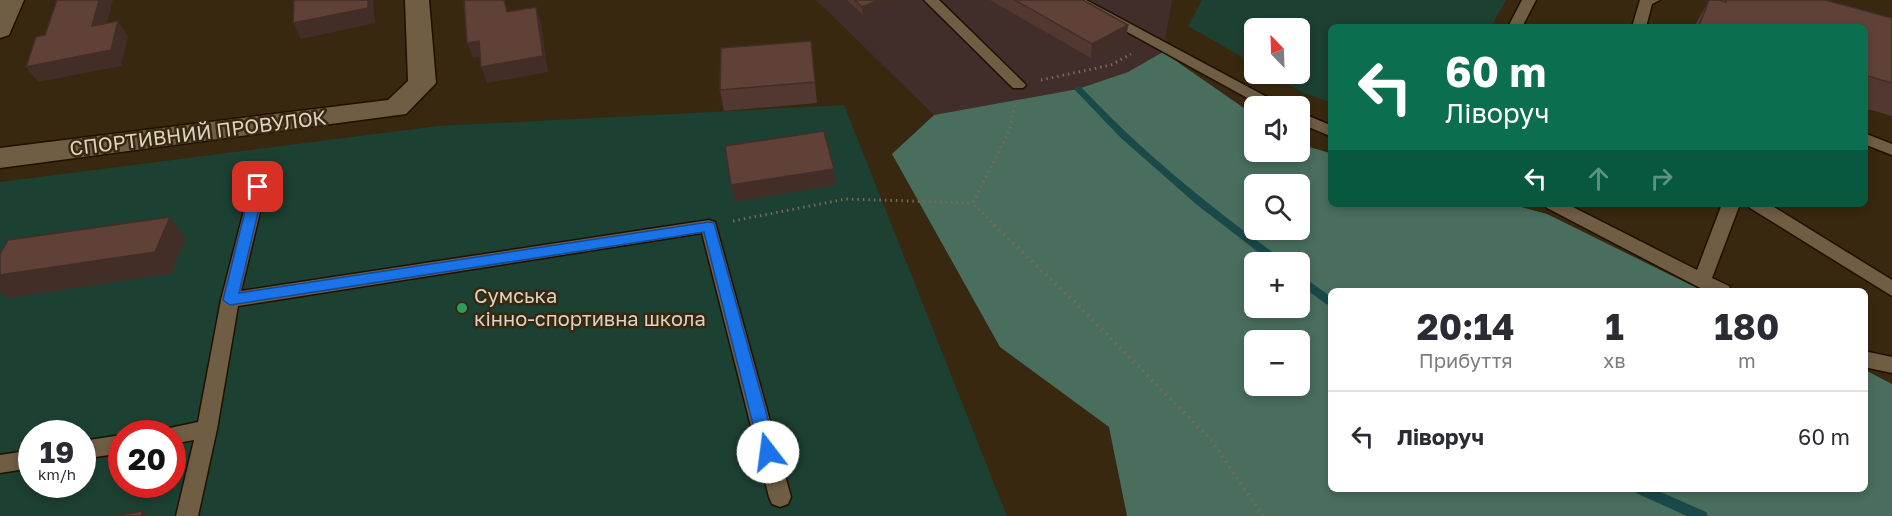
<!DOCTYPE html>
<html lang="uk">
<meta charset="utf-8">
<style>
body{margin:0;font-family:"Golos Text",sans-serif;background:#f2f2f3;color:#2b2b33;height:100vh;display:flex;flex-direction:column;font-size:22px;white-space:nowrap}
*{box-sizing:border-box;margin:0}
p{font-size:20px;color:#7c7c81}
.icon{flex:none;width:33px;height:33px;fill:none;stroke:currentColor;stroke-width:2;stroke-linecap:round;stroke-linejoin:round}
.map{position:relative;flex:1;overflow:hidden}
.details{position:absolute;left:1328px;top:288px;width:540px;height:204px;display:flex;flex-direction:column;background:#fff;border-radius:9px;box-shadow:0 3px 9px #0003}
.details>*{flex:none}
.banner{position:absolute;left:1328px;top:24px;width:540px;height:183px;border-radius:9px;box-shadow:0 3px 9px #0003;background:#0b6e4f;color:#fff;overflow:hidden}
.needle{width:39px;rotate:337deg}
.buttons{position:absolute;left:1244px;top:18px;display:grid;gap:12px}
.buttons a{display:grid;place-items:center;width:66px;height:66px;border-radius:9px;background:#fff;box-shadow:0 3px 9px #0003;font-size:30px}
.speed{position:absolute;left:18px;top:420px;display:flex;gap:12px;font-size:30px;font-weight:700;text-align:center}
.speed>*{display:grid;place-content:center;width:78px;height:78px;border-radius:50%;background:#fff;box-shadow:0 3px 9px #0003;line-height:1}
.speed small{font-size:15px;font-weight:400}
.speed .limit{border:9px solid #d22;background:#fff;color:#111}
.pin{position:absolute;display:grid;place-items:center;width:51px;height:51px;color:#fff;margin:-26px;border-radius:12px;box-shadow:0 3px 9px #0006}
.me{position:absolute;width:66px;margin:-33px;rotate:345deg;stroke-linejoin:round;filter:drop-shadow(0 0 4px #0008)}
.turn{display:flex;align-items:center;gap:21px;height:126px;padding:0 18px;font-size:27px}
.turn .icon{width:78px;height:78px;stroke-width:2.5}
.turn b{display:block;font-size:42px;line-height:51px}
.lanes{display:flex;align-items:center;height:57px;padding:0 18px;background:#0003;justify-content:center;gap:30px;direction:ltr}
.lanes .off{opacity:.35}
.eta{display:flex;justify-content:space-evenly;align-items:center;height:102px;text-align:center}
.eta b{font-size:36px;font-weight:700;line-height:42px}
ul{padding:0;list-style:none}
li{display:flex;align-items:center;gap:18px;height:90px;padding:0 18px;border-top:2px solid #e1e1e2}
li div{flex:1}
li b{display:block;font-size:22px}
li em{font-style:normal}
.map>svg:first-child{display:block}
</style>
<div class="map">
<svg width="1892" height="516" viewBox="0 0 1892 516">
<rect width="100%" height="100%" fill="#38280f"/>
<polygon fill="#412d29" points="816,0 1172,0 1163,52 1128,72 1078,89 934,115"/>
<g fill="#1c4031" fill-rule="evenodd">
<polygon points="1202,0 1506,0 1491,27 1330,27 1330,102 1303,93 1270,74 1299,74 1299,28 1254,28 1254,64 1188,26"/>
<path d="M844,105l163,411h-1007v-334l438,-56zM32,434h50v50h-50zM122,434h50v50h-50z"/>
</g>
<path fill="#496e5d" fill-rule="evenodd" d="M1163,52l91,63v37h45v-8l31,9v51h180l37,10 156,77h-373v198h534l1,-119 27,14v132h-765l-18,-89 -109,-80 -108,-193 42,-39 144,-26 50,-17zM1254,184h45v46h-45zM1254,262h45v46h-45zM1254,340h45v46h-45z"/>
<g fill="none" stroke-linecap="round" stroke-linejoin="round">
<g fill="#1a494a" fill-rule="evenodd">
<path d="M1078,86l3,1c61,65 129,120 201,172l1,3h-12l-75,-58 -75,-66 -47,-49z"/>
<polygon points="1299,274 1330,296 1330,305 1326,304 1299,284"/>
<polygon points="1635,489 1654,489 1706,512 1708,516 1687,516 1636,493"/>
</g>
<defs>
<g id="lane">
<polygon points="924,0 939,0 1023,82 1026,85 1023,88 1013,88"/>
<polygon points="1069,0 1086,0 1278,103 1281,106 1262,106"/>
<polygon points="1522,0 1536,0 1522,27 1508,27"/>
<polygon points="1640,0 1660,0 1652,4 1646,27 1632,27"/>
<polygon points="1299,112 1330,125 1330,136 1299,123"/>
<polygon points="1864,133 1892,144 1892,155 1864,144"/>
<polygon points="258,181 264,183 266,187 241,291 709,220 715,222 791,497 788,504 780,507 772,504 769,497 702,233 238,306 217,429 198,516 176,516 194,440 172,444 172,434 162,434 165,429 198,422 221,300 250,187 252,183"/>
<polygon points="1544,204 1567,204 1697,270 1722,204 1740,204 1712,278 1729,286 1731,291 1706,291 1547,208"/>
<polygon points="1747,204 1769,204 1892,280 1892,296 1750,208"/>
<polygon points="1864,351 1892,357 1892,373 1864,367"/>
<polygon points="122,435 122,453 82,459 82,441"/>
<polygon points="32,450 32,468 0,473 0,455"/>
</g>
<g id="street">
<polygon points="0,0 24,0 9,35 0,38"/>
<polygon points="405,0 429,0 436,83 406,114 0,168 0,148 388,100 408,81"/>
</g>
</defs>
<use href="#lane" stroke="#1f1000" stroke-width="3"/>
<use href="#street" stroke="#1f1000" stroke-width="3"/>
<g stroke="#786a56" stroke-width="3" stroke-dasharray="1.5 4" stroke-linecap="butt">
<polyline points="1041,80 1111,65 1131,54"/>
<polyline points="733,221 846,199 973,203"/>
<polyline points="995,226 973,203 1010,129 1015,105"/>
</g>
<polyline stroke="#786a56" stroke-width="4" stroke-dasharray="1.5 5" stroke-linecap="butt" points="994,225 1083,310 1211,440 1263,516"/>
<use href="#lane" fill="#6f5d44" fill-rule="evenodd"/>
<use href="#street" fill="#6f5d44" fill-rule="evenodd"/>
</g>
<g fill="#523830">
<polygon points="847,0 902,0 863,15"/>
<polygon points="990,0 1083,0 1128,25 1126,38 1091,58"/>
<polygon points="1709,0 1825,0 1892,18 1892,116 1864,108 1864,27 1694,27"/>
<polygon points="811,41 817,103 724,111 720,90"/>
</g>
<g fill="#422e27">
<polygon points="99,0 113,0 102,42 92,26"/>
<polygon points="368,0 373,0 375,23 301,39 293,23"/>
<polygon points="879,0 902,0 863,15 862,7"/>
<polygon points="536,7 541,22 548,72 487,83 481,67"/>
<polygon points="118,21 128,37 121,66 38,82 26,67"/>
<polygon points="1128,25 1126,38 1091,58 1092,44"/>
<polygon points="479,41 485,56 473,58 467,43"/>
<polygon points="834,169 836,185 734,202 731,185"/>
<polygon points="170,217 186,238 171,274 7,298 0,291 0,275"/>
<polygon points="143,511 148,516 141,516"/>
</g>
<g fill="#5f4138" stroke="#422e27" stroke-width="1.5">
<polygon points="57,0 99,0 92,26 118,21 111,50 26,67 36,37 45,35"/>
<polygon points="294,0 368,0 368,8 293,23"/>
<polygon points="464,0 504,0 507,12 536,7 543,56 481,67 479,41 467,43"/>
<polygon points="855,0 879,0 862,7"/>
<polygon points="1015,0 1083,0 1128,25 1092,44"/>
<polygon points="1709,0 1719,0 1726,2 1726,0 1825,0 1892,18 1892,83 1864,75 1864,27 1699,26"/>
<polygon points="811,41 815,82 720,90 721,48"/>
<polygon points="824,131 834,169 731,185 725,146"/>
<polygon points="170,217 155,252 0,275 0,254 8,240"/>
<polygon points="143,511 141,516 113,516"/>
</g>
<polygon fill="#1a73e8" stroke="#114b97" stroke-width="1.5" points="258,183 264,187 239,293 709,222 714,223 777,452 774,457 768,459 763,457 760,452 704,232 230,305 223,300 251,187"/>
<circle fill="#2e9e5b" stroke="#38280f" stroke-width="2" cx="462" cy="308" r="6"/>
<g text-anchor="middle" stroke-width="5" stroke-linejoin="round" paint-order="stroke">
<g font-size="20" fill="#dcd2c4" stroke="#38280f">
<text transform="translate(198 133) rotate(-7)" y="7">СПОРТИВНИЙ ПРОВУЛОК</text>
</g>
<g font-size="20" fill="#dcd2c4" stroke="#38280f" text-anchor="start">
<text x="474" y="303">Сумська<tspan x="474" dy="23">кінно-спортивна школа</tspan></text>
</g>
</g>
</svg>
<div class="buttons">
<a><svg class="needle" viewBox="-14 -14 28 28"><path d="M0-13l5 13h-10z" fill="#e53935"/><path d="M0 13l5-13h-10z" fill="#7c7c81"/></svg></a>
<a><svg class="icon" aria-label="sound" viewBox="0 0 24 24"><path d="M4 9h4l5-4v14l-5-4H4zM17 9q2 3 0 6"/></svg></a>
<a><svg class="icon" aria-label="search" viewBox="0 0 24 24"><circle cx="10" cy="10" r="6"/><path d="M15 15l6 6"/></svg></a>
<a>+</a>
<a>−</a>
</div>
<div class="speed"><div>19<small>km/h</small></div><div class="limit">20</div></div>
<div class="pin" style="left:258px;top:187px;background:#d93025"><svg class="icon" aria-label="arrive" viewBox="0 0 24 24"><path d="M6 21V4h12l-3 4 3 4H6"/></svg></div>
<svg class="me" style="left:768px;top:452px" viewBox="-20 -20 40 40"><circle r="19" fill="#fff"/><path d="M0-13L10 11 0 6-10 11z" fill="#1a73e8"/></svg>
<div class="banner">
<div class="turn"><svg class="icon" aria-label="left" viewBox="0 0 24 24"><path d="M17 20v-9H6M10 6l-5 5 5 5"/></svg><div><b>60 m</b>Ліворуч</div></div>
<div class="lanes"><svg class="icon" aria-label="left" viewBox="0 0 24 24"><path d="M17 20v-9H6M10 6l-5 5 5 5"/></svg><svg class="icon off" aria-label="ahead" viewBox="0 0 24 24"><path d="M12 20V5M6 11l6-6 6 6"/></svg><svg class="icon off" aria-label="right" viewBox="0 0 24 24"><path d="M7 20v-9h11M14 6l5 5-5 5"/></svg></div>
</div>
<section class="details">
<div class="eta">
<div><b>20:14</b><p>Прибуття</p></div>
<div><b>1</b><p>хв</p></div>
<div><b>180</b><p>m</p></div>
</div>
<ul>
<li><svg class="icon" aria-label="left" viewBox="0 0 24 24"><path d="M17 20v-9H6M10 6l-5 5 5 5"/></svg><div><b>Ліворуч</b></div><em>60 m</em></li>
</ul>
</section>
</div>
